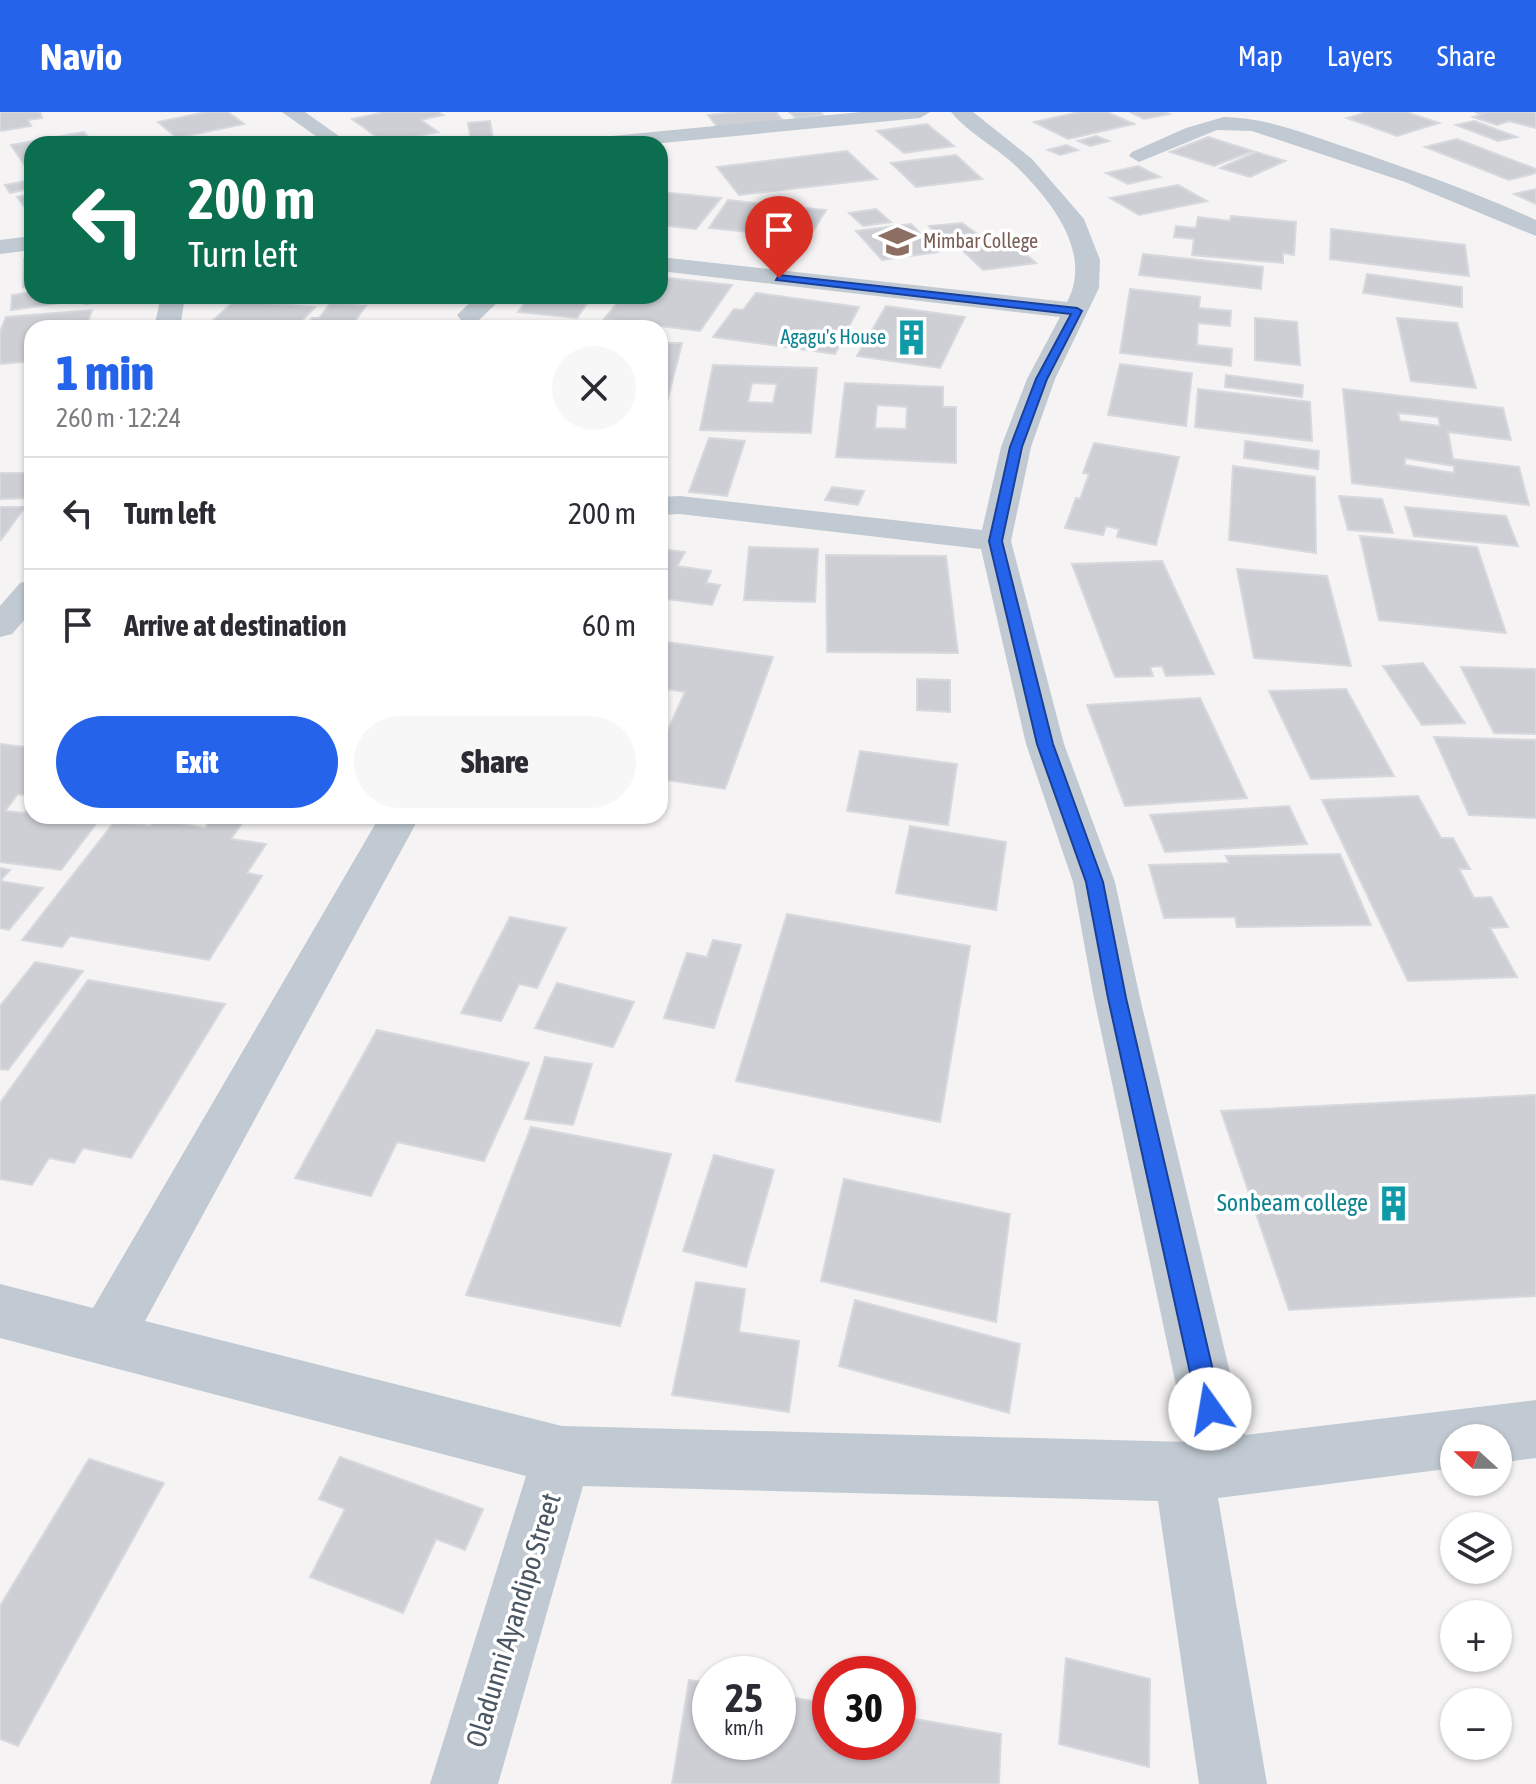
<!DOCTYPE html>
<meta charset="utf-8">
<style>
body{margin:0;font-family:"Asap Condensed",sans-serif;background:#f7f7f7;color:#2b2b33;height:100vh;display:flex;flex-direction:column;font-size:30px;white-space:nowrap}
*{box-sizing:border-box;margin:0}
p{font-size:26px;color:#7c7c81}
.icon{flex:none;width:44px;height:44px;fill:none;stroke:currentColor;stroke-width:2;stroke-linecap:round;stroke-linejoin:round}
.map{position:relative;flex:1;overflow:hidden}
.panel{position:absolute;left:24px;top:208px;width:644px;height:504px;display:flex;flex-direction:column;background:#fff;border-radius:24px;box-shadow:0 2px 6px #0004}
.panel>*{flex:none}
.banner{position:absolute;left:24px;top:24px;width:644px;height:168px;border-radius:24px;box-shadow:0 2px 6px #0004;background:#0b6e4f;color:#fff;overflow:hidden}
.needle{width:52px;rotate:291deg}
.controls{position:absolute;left:1440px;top:1312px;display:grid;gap:16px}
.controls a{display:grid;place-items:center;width:72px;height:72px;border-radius:50%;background:#fff;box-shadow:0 2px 6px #0004;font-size:40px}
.speed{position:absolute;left:692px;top:1544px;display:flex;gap:16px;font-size:40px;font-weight:700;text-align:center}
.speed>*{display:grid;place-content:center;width:104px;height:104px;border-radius:50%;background:#fff;box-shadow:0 2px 6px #0004;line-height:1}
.speed small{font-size:20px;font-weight:400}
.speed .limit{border:12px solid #d22;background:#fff;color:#111}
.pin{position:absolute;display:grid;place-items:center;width:68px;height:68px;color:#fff;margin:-82px -34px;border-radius:50% 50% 50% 0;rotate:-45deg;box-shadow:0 0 8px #0007}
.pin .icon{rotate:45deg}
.me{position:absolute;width:88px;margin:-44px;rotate:347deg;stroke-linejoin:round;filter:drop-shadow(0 0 6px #0008)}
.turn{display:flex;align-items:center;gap:28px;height:168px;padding:0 32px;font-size:36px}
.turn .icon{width:104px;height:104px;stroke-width:2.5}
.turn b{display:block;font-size:56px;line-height:68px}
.round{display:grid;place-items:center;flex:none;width:84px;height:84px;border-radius:42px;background:#f7f7f7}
.headline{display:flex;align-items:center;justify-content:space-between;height:136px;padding:0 32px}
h1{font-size:48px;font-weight:800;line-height:60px;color:#2563eb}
.primary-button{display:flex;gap:16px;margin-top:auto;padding:16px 32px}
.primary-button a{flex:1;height:92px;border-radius:48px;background:#2563eb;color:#fff;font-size:32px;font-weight:800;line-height:92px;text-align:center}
.primary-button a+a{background:#f7f7f7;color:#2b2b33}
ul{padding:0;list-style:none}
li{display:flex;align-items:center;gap:24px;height:112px;padding:0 32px;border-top:2px solid #e1e1e2}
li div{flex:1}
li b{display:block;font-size:30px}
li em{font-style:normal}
header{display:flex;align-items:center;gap:48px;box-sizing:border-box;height:112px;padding:0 40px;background:#2563eb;color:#fff}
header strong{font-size:38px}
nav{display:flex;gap:44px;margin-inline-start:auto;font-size:28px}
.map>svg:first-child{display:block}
</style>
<header>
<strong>Navio</strong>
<nav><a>Map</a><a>Layers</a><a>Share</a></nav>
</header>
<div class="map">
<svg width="1536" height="1672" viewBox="0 0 1536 1672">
<rect width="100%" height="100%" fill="#f5f3f3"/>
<g fill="#cdcfd5" stroke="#d7d9de" stroke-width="2" fill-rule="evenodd">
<polygon points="0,0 40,0 42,6 28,8 31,14 0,19"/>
<polygon points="206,0 228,0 244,12 177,26 158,10"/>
<polygon points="385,0 438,0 443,3 421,8 438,20 385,31 352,7"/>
<polygon points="737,0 776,0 784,10 718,16 708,3"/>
<polygon points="789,0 820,0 823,3 796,6"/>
<polygon points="1080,0 1107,0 1134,12 1068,27 1034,10"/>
<polygon points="1130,0 1164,0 1169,2 1144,7"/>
<polygon points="1367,0 1406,0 1439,11 1397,24 1347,6"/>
<polygon points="1475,0 1536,0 1536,16 1509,9 1497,13 1473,5 1482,2"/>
<polygon points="490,9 493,27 471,29 468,11"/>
<polygon points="1474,9 1517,25 1498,29 1456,13"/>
<polygon points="927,12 954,34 904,41 877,19"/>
<polygon points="84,20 94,32 32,32 32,56 27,57 11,33"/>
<polygon points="1096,24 1109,29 1090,34 1078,29"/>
<polygon points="1208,25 1253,39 1214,54 1170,40"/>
<polygon points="1457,27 1536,57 1536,61 1509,68 1425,35"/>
<polygon points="1066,33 1078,38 1060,43 1048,38"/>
<polygon points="847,39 877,67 739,83 717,55"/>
<polygon points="1256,40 1285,49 1250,65 1220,56"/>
<polygon points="956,43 982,67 916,75 891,51"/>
<polygon points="1138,54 1160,65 1128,72 1106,61"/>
<polygon points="32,68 32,76 10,81 5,73"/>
<polygon points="1178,73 1207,89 1139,103 1110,86"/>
<polygon points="1536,77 1536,92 1514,82"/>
<polygon points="660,80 721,86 696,117 660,113"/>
<polygon points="32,82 32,101 30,102 17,85"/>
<polygon points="728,88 765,92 826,98 809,126 709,116"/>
<polygon points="876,97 891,110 863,114 849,101"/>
<polygon points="1231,104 1296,110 1294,143 1283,141 1283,151 1192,143 1194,127 1174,125 1176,114 1196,116 1198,105 1230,109"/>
<polygon points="962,111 980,124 943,128 929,114"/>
<polygon points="911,112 938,140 882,148 856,119"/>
<polygon points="1331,117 1465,133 1469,164 1330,147"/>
<polygon points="1006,125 1036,151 983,158 956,132"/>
<polygon points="1143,142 1263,155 1261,177 1139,163"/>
<polygon points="32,146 32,174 23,175 24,147"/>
<polygon points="1367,162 1462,175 1462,195 1363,181"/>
<polygon points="660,165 732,173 700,219 604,207 623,184 660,184"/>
<polygon points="1130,177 1200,185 1199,196 1231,199 1230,214 1198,211 1197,233 1232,237 1231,254 1120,241"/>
<polygon points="32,180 32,184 75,184 75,189 11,198 12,183"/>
<polygon points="756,181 859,195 835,242 713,225 734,197 743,198"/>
<polygon points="86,184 145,184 85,192"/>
<polygon points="530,184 592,184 577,206 518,200"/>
<polygon points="234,189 315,195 295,216 209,212"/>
<polygon points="330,192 366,194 350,216 306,214 312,206 319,206"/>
<polygon points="886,194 965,205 940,256 857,244"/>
<polygon points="92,198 86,216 32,216 32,249 0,252 0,220 6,205"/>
<polygon points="1255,206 1297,210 1300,253 1255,248"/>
<polygon points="1397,206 1457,211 1476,276 1411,269"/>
<polygon points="660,231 682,231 665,298 660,298"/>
<polygon points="1120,252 1192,261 1186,314 1108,303"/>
<path d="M713,253l104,3 -6,65 -111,-3zM752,271l25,1 -4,19 -25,-1z"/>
<polygon points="1226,263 1303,273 1302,285 1225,275"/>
<path d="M845,271l98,4v20h13v56l-120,-6zM877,293l30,2 -1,22 -31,-1z"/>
<polygon points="1198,277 1310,290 1312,329 1195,315"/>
<path d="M1343,277l160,19 8,32 -63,-8 5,27 66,8 10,38 -177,-22zM1398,301l40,4 2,9 -40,-5zM1405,346l49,8v7l-49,-8z"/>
<polygon points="709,326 745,329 727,384 689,380"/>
<polygon points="1245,329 1319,339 1318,357 1244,346"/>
<polygon points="1094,331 1179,345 1156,433 1117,425 1119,417 1106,414 1103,423 1065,416 1076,386 1080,387 1089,362 1083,361"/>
<polygon points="1233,354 1315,365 1316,441 1229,428"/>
<polygon points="0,361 32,361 32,386 0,387"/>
<polygon points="832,375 864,379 858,393 825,388"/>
<polygon points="1339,384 1382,387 1393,421 1348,418"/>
<polygon points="0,395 25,395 1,428 0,428"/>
<polygon points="1405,395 1506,404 1518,434 1414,424"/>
<polygon points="1360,424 1477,435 1506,521 1379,508"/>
<polygon points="749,435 818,437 815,490 744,488"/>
<polygon points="660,437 685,440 677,454 711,459 706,471 720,473 712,493 667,487 660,502"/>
<polygon points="826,443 946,444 958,541 827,540"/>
<polygon points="1162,449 1214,562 1166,564 1162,554 1150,555 1153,564 1115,565 1072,452"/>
<polygon points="1237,457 1327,464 1351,554 1254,546"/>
<polygon points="660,529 773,545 725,677 660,667 660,618 667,620 685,580 660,576"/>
<polygon points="1423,551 1465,611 1422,613 1383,554"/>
<polygon points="1461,555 1536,557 1536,622 1494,621"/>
<polygon points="917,567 950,568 950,600 917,598"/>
<polygon points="1346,577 1394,664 1311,667 1269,579"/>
<polygon points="1200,586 1247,686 1125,694 1087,593"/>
<polygon points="1434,625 1536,628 1536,706 1469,703"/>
<polygon points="0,632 32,636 32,684 18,682 5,699 25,701 32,693 32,704 102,704 61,758 0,750"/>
<polygon points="860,639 957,652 948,713 847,699"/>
<polygon points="1418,684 1441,726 1453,726 1470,757 1459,757 1474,786 1491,785 1508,815 1490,816 1517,865 1408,869 1322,688"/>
<polygon points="1289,694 1307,732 1165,740 1150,703"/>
<polygon points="213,704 247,704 231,727 266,732 247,761 262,764 209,848 70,824 62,835 22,828 115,709 150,714 154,707 205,716"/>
<polygon points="910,714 1006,730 996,798 896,781"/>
<polygon points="1340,742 1371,813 1237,815 1235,805 1164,806 1149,753 1229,751 1226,744"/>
<polygon points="0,756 10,758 0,769 43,776 9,818 0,816"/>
<polygon points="787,802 970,834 940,1010 736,969"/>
<polygon points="510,805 566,816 537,876 519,872 501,909 461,901"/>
<polygon points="713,828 741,833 714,916 664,906 687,841 707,845"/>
<polygon points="35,850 83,859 8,958 0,957 0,894"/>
<polygon points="88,868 225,892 131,1046 83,1036 74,1051 49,1046 32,1073 0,1067 0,991"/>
<polygon points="557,871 634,890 613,935 535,916"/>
<polygon points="377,918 529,951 484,1049 397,1030 371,1084 295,1066"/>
<polygon points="545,945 592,952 573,1013 525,1007"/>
<polygon points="1536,983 1536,1184 1289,1198 1221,999"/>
<polygon points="531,1015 671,1042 620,1214 466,1183"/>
<polygon points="714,1043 774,1058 746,1155 683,1139"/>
<polygon points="844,1067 1010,1102 996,1210 821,1169"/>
<polygon points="696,1170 745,1177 739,1220 799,1229 789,1300 672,1283"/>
<polygon points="855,1188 1020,1232 1009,1301 839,1254"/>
<polygon points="340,1345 483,1397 465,1438 436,1427 403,1501 310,1465 345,1397 319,1387"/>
<polygon points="89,1347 164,1371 18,1634 0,1627 0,1494"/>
<polygon points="1066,1546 1150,1567 1149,1655 1059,1632"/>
<polygon points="689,1568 710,1571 710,1630 778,1630 778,1583 830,1592 830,1630 898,1630 898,1604 1001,1622 999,1672 672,1672"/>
</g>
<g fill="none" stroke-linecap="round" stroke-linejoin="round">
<g fill="#c1cad2" fill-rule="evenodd">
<polygon points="282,0 305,0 350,32 327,32"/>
<polygon points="861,0 930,0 920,6 652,32 581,32 591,26"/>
<path d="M951,0h22l59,47 52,60 16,41 -1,28 -44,91 -24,68 -20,94 53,203 51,138 25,116 105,437 291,-35v58l-38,5v-25h-44v30l-236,30 49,286h-68l-41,-283 -575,-15 -85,298h-68l96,-308 -526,-138v-54l93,24 287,-492h40l-275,505 417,105 626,16 -94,-444 -21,-116 -47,-138 -45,-195 -301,-35 -20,1v-18l20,-1 302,34 19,-83 26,-68 33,-62 -400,-46v-14l407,45c26,-49 -15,-100 -49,-134 -20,-20 -49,-34 -67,-56z"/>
<path d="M1224,5c44,1 83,17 124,31 64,22 127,44 188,72v16l-131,-54 -153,-51 -35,-1 -78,32 -10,-6 3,-4 54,-24z"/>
<polygon points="32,124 32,138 0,142 0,128"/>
<polygon points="161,184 185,184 180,216 154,216"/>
<polygon points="477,184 504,184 479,208 461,208 457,203"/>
<polygon points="32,468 32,499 12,522 0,525 0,494 20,471"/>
</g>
</g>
<polygon fill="#2563eb" stroke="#184099" stroke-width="2" points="779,163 1077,196 1082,199 1047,267 1022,335 1002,429 1053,632 1103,770 1126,886 1222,1297 1218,1305 1210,1309 1201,1305 1198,1297 1108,886 1086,770 1037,632 989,429 1010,335 1036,267 1071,202 776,168"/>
<defs>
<symbol id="school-bare" viewBox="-9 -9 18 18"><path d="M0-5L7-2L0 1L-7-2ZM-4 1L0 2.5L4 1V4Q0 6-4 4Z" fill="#8d6e63" stroke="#fff" stroke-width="2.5" paint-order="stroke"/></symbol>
<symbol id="building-bare" viewBox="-9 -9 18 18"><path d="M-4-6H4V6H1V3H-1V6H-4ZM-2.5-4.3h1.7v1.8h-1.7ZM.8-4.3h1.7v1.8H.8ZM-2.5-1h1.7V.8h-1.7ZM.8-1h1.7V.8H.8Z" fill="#0f9aa8" stroke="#fff" stroke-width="2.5" paint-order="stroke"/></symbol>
</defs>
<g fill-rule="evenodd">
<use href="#school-bare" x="872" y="104" width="51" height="51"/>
<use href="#building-bare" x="886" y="200" width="51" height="51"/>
<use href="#building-bare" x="1368" y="1066" width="51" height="51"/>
</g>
<g text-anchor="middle" stroke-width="7" stroke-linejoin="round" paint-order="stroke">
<g font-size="20" fill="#785e54" stroke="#fff" text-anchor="start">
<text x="923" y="136">Mimbar College</text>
</g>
<g font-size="20" fill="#0d838f" stroke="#fff" text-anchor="end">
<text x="886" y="232">Agagu's House</text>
</g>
<g font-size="24" fill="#0d838f" stroke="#fff" text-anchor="end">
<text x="1368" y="1099">Sonbeam college</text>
</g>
<g font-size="28" fill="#4a5661" stroke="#fff">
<text transform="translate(513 1508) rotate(-73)" y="10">Oladunni Ayandipo Street</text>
</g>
</g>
</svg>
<div class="controls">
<a><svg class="needle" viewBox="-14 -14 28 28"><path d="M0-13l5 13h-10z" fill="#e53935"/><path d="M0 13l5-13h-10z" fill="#7c7c81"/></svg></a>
<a><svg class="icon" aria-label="layers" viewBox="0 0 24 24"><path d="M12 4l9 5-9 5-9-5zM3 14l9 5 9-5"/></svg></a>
<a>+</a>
<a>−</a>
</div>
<div class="speed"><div>25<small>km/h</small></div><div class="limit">30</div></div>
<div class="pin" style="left:779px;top:166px;background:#d93025"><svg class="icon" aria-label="arrive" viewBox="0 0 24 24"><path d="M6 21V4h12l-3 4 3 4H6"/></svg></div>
<svg class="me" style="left:1210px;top:1297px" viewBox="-20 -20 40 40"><circle r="19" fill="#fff"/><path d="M0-13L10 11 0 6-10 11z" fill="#2563eb"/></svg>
<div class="banner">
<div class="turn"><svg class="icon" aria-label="left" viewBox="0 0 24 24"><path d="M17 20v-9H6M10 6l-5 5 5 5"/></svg><div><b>200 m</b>Turn left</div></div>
</div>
<section class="panel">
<div class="headline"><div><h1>1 min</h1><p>260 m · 12:24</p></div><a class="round"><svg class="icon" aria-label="close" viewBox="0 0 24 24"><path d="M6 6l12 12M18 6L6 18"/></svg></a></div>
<ul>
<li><svg class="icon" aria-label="left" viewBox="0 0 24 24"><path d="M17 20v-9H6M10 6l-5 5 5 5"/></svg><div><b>Turn left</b></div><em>200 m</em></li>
<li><svg class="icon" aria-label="arrive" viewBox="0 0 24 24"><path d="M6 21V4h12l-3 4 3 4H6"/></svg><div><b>Arrive at destination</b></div><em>60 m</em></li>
</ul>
<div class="primary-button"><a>Exit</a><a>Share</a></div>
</section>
</div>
